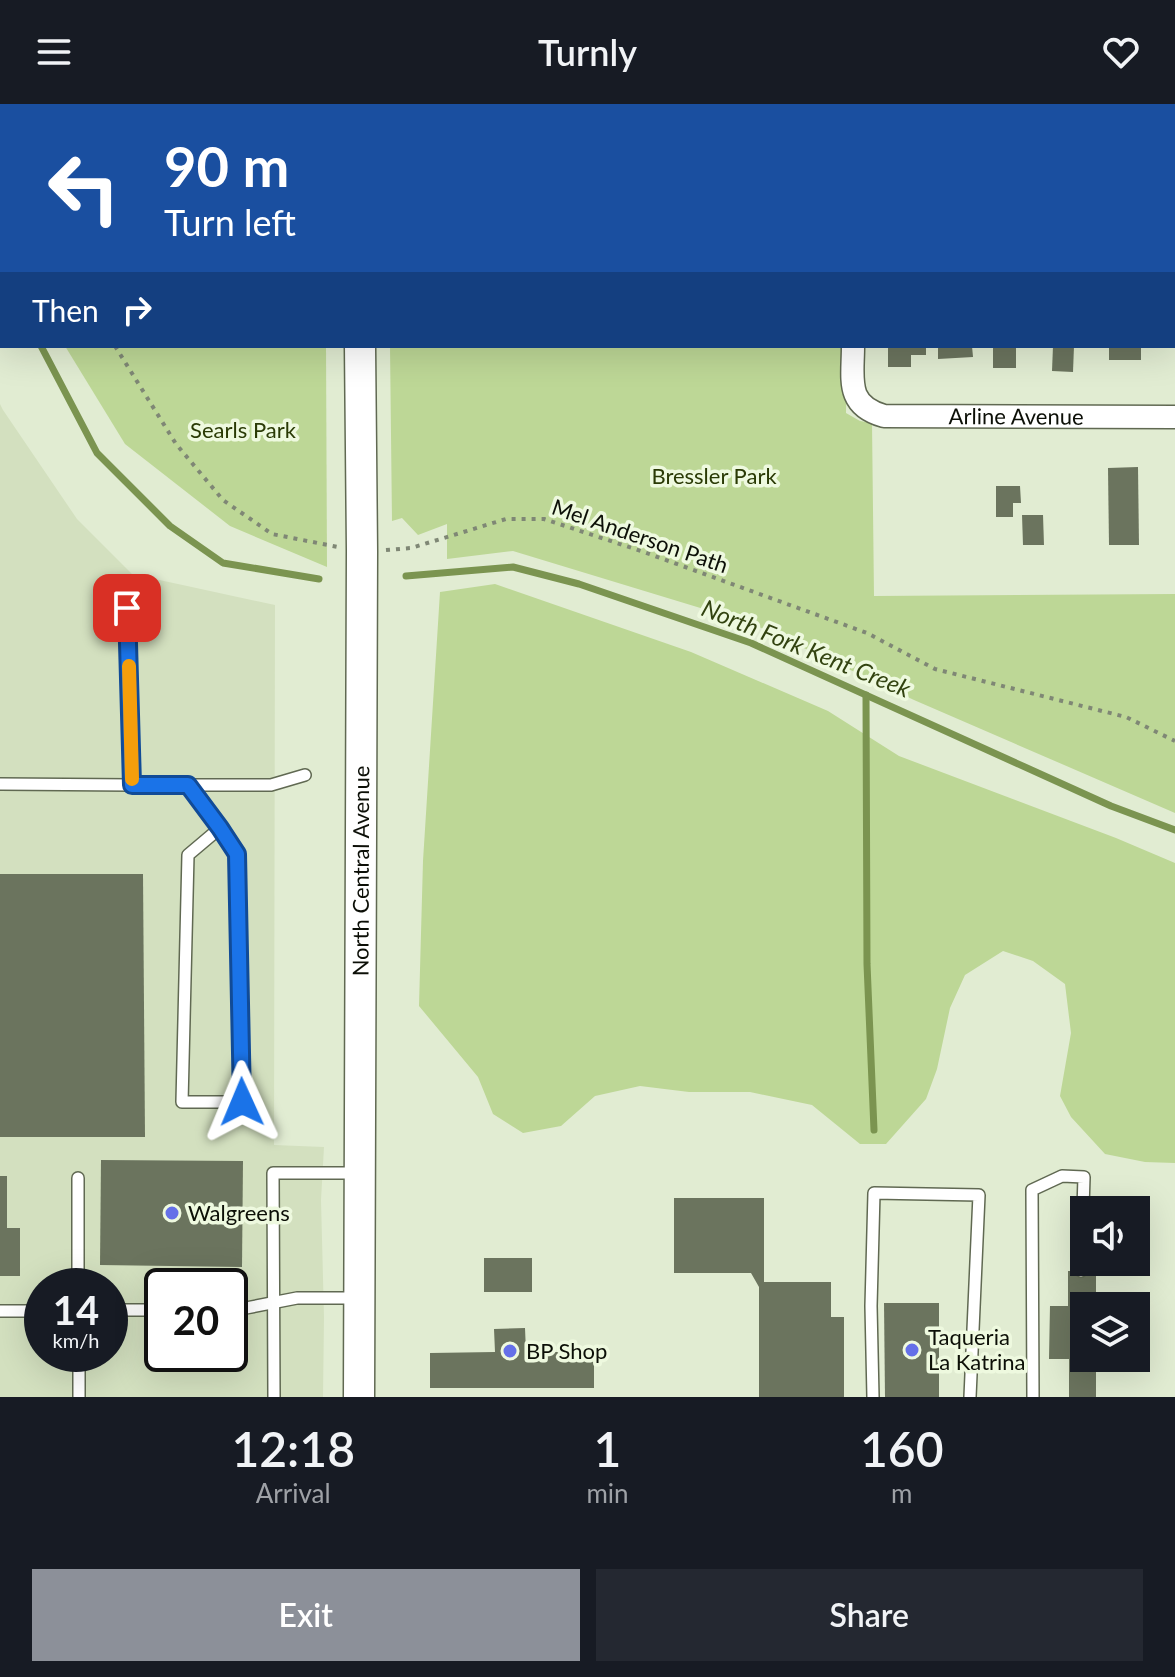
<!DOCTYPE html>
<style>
body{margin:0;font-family:Lato,sans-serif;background:#242831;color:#f1f3f6;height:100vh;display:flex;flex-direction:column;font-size:30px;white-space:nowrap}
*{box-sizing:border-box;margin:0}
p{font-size:26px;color:#9ea1a6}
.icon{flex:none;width:44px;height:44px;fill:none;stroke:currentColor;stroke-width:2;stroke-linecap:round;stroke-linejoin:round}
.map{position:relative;height:1293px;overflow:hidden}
.panel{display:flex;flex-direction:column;background:#171b24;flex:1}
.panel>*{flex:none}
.top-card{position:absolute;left:0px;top:0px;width:1176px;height:244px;box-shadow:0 8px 32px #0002;background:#1a4fa0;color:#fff;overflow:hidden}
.controls{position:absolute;left:1070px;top:1092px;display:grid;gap:16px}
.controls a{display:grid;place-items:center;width:80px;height:80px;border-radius:0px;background:#171b24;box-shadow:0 8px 32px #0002;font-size:40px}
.speed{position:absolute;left:24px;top:1164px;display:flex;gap:16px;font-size:40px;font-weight:700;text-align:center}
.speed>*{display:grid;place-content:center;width:104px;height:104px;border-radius:50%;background:#171b24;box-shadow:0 8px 32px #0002;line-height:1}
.speed small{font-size:20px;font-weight:400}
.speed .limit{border:4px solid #111;border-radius:12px;background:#fff;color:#111}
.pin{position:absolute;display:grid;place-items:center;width:68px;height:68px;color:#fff;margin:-34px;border-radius:16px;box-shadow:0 4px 12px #0006}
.me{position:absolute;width:88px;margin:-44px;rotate:359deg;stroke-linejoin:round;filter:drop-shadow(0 0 6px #0008)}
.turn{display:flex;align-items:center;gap:28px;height:168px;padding:0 32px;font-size:36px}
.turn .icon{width:104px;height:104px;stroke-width:2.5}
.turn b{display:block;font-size:56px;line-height:68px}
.then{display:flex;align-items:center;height:76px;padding:0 32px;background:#0003;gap:16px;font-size:30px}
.eta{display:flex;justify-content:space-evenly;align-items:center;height:136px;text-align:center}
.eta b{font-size:48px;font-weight:600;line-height:56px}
.cta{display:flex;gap:16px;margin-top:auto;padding:16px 32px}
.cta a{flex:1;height:92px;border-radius:0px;background:#8c9099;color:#fff;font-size:32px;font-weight:600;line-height:92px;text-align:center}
.cta a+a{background:#242831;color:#f1f3f6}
header{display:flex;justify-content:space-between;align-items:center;height:104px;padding:0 32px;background:#171b24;font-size:36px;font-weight:600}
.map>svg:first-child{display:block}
</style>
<header><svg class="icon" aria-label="menu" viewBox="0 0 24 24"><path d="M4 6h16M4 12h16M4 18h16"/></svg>Turnly<svg class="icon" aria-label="heart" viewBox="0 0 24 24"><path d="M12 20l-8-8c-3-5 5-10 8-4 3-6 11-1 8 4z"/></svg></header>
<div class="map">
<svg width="1175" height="1293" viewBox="0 0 1175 1293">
<rect width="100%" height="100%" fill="#e1ecd2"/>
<path fill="#d3e0bf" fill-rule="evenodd" d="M0,300l3,6 74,109 55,55 143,31 -1,540 50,2 -3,53 3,117 -1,80h-323zM42,1182h68v68h-68zM162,1182h68v68h-68z"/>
<g fill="#bdd796">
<polygon points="0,0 325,0 325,2 2,2 2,138 0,135"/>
<rect x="387" y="0" width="460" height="2"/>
<polygon points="65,242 326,242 327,463 230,422 125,340"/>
<polygon points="390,242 847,242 846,309 860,317 872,319 874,492 1175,490 1175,709 914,596 753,520 513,447 447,455 447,420 418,431 402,414 392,417"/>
<polygon points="495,480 691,548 828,607 899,652 1116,734 1175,759 1175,1059 1145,1058 1105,1050 1071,1013 1060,992 1071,929 1065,880 1033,857 1003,847 965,871 950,904 937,965 926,995 886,1040 860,1040 812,1001 750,988 689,988 640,982 595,992 561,1022 523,1029 493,1010 478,973 419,902 423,757 440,488"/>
</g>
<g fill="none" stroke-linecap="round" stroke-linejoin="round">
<g stroke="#7b9450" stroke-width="7">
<polyline points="0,164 2,168"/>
<polyline points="41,242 97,349 170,422 223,459 319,475"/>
<polyline points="406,472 513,463 579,480 751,539 1111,702 1175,726"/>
<polyline points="866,591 867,860 874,1026"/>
</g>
</g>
<g fill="#6b745e">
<polygon points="888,242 926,242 926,251 911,251 911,263 888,263"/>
<polygon points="938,242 972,242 973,253 938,255"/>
<rect x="993" y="242" width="23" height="22"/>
<polygon points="1053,242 1074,242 1073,268 1052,267"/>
<rect x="1109" y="242" width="32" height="14"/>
<polygon points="1138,363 1139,441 1109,441 1108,364"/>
<polygon points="996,382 1020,382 1021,399 1013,399 1013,413 996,413"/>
<polygon points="1022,411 1043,411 1044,441 1023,441"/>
<polygon points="0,770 143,770 145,1033 0,1033"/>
<polygon points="101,1056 243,1057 242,1163 100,1161"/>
<polygon points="0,1072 7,1072 7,1124 20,1124 20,1172 0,1172"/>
<polygon points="674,1094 764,1094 764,1178 831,1178 831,1213 844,1213 844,1293 759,1293 759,1183 751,1169 674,1169"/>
<rect x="484" y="1154" width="48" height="34"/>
<polygon points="1068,1167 1096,1167 1096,1202 1084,1202 1084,1254 1096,1254 1096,1293 1069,1293 1069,1255 1049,1255 1050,1202 1068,1202"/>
<polygon points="884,1199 939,1199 939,1293 885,1293"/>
<polygon points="525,1224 526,1248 594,1248 594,1284 430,1284 430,1249 495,1248 494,1225"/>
</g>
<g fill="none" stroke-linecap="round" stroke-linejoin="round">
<defs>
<g id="service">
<polyline points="127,504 132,681 271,681 305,671"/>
<polyline points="0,680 132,681"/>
<polyline points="188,681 220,724 237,750 242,998 182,998 188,751 220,724"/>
<polyline points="78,1074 78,1182"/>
<polyline points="230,1205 246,1204 297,1194 356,1194"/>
<polyline points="110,1206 162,1206"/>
<polyline points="0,1207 42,1207"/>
<polyline points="79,1250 79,1293"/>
<polyline points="274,1293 273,1069 360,1069"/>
<polyline points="873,1293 871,1202 874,1089 979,1091 970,1293"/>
<polyline points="1033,1293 1032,1086 1062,1072 1084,1073 1081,1167"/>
</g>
<g id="minor">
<polyline points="852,0 852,2"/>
<path id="s1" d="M853,242c0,33 -8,59 31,70l291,1"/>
</g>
<g id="secondary">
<polyline points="358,0 358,2"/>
<path id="s2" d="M359,1293l3,-846 -2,-205"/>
</g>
</defs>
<use href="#service" stroke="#606952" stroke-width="14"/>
<use href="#minor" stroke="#606952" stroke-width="25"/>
<use href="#secondary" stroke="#606952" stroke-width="33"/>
<g stroke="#7f8775" stroke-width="4" stroke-dasharray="4 6" stroke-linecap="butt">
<polyline points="0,49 2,52"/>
<polyline points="115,242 176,340 223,396 272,430 338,443"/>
<polyline points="386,446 411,444 506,415 544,415 641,447 867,529 935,565 1126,613 1175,637"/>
</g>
<use href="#service" stroke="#fff" stroke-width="11"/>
<use href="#minor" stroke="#fff" stroke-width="22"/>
<use href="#secondary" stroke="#fff" stroke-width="30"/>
</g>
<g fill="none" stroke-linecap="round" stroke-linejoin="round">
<defs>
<polyline id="route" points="127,504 132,681 188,681 220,724 237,750 242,998"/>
</defs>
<use href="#route" stroke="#114b97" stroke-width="20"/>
<use href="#route" stroke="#1a73e8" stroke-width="14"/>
<polyline stroke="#f59e0b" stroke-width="14" points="129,562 132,675"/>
</g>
<g fill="#6570e8" stroke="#eef9df" stroke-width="3">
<circle cx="172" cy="1109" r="8"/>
<circle cx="912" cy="1246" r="8"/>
<circle cx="510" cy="1247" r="8"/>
</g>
<g text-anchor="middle" stroke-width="7" stroke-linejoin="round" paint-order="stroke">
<g font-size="22" fill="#0c0f07" stroke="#eef9df">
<text dy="8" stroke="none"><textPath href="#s1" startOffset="218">Arline Avenue</textPath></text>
<text transform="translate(640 432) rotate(19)" y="8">Mel Anderson Path</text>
<text dy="8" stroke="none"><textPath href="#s2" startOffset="526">North Central Avenue</textPath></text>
</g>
<g font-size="22" fill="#2a3a05" stroke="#eef9df">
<text x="243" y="334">Searls Park</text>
<text x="714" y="380">Bressler Park</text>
</g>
<g font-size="22" fill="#0c0f07" stroke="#eef9df" text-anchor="start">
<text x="188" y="1117">Walgreens</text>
<text x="928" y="1241">Taqueria<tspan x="928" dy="25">La Katrina</tspan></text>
<text x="526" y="1255">BP Shop</text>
</g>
<g font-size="24" font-style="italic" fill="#324310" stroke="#eef9df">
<text transform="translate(806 545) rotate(22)" y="8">North Fork Kent Creek</text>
</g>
</g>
</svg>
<div class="controls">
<a><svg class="icon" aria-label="sound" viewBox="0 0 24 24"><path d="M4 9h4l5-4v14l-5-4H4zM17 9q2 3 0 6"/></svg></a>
<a><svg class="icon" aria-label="layers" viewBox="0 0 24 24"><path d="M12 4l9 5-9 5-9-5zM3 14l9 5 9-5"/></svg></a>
</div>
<div class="speed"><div>14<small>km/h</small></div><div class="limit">20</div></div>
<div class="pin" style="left:127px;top:504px;background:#d93025"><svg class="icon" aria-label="arrive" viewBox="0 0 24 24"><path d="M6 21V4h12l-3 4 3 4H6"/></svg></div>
<svg class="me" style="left:242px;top:998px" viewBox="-20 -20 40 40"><path d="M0-17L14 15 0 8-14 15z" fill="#1a73e8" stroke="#fff" stroke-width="4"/></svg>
<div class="top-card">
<div class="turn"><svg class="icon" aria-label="left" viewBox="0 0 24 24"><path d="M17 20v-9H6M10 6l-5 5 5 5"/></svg><div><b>90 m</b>Turn left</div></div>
<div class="then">Then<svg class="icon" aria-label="right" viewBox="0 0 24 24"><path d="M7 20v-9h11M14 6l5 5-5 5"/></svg></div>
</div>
</div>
<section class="panel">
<div class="eta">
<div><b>12:18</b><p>Arrival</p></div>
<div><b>1</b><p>min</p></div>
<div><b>160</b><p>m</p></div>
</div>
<div class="cta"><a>Exit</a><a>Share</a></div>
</section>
